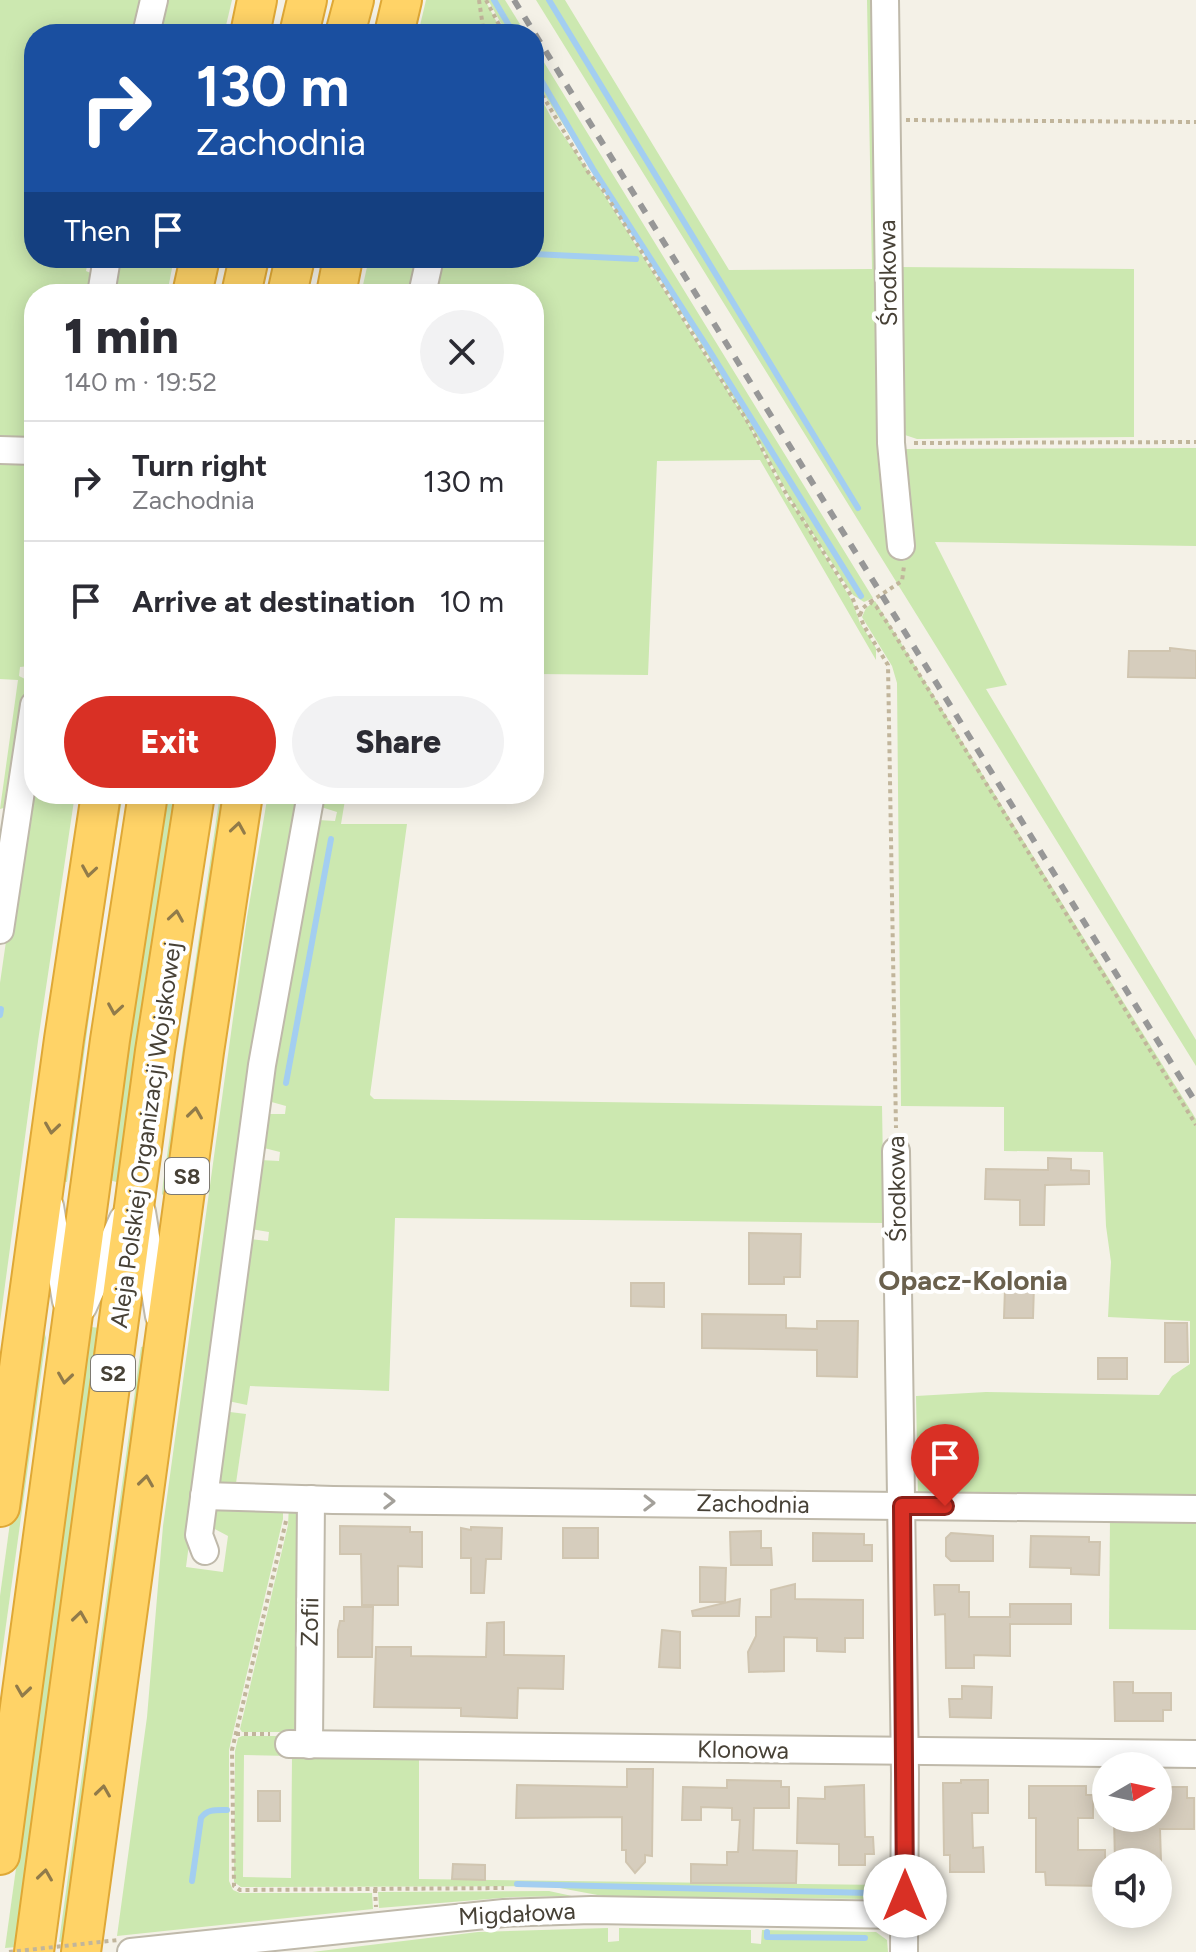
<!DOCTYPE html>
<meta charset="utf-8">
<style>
body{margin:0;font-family:Figtree,sans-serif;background:#f2f2f3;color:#2b2b33;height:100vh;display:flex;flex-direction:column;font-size:30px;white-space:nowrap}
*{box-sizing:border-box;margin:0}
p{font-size:26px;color:#7c7c81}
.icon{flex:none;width:44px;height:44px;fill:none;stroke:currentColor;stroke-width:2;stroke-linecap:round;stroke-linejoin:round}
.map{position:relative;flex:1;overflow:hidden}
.panel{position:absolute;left:24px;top:284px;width:520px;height:520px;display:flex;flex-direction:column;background:#fff;border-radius:32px;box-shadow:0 4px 20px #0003}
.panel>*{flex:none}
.guide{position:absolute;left:24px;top:24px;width:520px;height:244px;border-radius:32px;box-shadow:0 4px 20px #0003;background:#1a4fa0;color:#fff;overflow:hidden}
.needle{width:52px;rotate:81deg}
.controls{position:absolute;left:1092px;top:1752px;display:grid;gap:16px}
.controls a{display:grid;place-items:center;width:80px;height:80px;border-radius:50%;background:#fff;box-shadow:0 4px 20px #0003;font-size:40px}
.pin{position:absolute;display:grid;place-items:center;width:68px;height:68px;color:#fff;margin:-82px -34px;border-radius:50% 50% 50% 0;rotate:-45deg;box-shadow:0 0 8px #0007}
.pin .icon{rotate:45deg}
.me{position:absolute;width:88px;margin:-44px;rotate:0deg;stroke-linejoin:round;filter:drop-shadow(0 0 6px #0008)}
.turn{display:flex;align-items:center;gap:28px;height:168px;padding:0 40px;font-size:36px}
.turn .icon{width:104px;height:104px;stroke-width:2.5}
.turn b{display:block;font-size:56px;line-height:68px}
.then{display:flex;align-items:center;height:76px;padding:0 40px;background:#0003;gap:16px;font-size:30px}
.round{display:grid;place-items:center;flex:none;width:84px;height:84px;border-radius:42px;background:#f2f2f3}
.summary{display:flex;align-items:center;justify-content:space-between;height:136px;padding:0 40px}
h1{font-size:48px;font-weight:800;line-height:60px}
.button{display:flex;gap:16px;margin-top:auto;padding:16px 40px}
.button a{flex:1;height:92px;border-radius:48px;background:#d93025;color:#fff;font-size:32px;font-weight:800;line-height:92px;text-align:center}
.button a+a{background:#f2f2f3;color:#2b2b33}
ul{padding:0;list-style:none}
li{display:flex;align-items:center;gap:24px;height:120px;padding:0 40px;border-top:2px solid #e1e1e2}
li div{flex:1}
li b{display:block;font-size:30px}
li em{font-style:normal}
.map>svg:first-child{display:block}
</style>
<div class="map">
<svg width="1196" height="1952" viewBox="0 0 1196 1952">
<rect width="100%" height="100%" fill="#f4f1e7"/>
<g fill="#cce8b0" fill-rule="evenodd">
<polygon points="0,0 146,0 139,34 34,34 34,258 97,258 88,261 86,271 93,274 94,294 34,294 34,446 0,445"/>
<polygon points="162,0 232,0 224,34 155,34"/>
<polygon points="426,0 485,0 503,34 418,34"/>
<polygon points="488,0 505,0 526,34 507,34"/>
<polygon points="536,0 565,0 729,270 872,269 867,0 879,0 897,547 902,561 906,560 905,449 1196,448 1196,546 935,542 1007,685 986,689 1196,1040 1196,1066"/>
<polygon points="534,46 873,598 864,602 853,595 791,500 754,432 698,339 534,78"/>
<polygon points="534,85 552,119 600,188 749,425 786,498 801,516 852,601 860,623 876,648 876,660 760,460 657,461 648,675 534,674 534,294 429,294 438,258 534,258"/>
<polygon points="114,258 174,258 167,294 109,294"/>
<polygon points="369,258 422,258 414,294 361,294"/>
<polygon points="900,267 1134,269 1134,437 917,439 902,434"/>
<polygon points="0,462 34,462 34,659 29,666 20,667 19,676 25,679 29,689 10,802 7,807 0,809 18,680 0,679"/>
<polygon points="875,601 1196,1119 1196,1501 918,1495 916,1396 986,1392 1159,1395 1172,1376 1190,1364 1190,1321 1108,1317 1111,1262 1106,1226 1103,1152 1004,1151 1004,1107 901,1106 897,683 892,666 862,617 866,608"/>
<polygon points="34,747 34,794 75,794 38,1041 0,1322 0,983"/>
<polygon points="112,794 123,794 103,912 67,1182 56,1181"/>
<polygon points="166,794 178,794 120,1183 109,1180"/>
<polygon points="220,794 231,794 166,1198 162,1194 163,1183"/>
<polygon points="268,794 304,794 222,1292 186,1567 223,1572 228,1536 211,1527 211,1508 283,1504 283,1519 229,1750 229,1881 233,1890 240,1893 372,1893 373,1909 117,1936 147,1717 163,1526 247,917"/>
<polygon points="319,794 346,794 341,824 407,824 370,1095 374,1099 882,1106 884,1223 395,1218 389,1391 250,1386 247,1405 228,1401 250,1239 268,1241 269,1232 251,1229 260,1160 279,1161 280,1152 260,1147 265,1114 285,1114 286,1106 268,1101 318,820 335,821 337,812 321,807"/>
<polygon points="91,1327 100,1328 17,1947 5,1948"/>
<polygon points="41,1330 44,1331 46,1338 0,1668 0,1596 36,1332"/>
<polygon points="146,1346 70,1941 59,1942 141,1347"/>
<polygon points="230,1412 246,1414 235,1490 221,1485 217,1480 225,1413"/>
<polygon points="289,1505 302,1510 298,1725 292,1732 242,1732 240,1729 288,1525"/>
<polygon points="1110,1519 1196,1520 1196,1630 1109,1629"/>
<path d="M242,1736h46l7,22 124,2v119l466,6 1,-18h4v19l-9,11 -11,2 -267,-3 -54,-10 -308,1 -7,-5 1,-131 3,-13zM244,1755l48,1 -1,122 -48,-1z"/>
<polygon points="549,1891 572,1896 513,1897 379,1908 378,1892"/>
<polygon points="608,1928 608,1942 619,1941 619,1928 751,1930 751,1943 761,1944 762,1930 876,1932 887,1940 888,1952 312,1952 478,1932"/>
</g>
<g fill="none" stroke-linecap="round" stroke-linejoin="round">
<g stroke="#a3cef1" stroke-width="6">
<polyline points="494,0 514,34"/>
<polyline points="549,0 858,508"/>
<polyline points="534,68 593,169 706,345 861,596"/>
<polyline points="534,254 636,259"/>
<polyline points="439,261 448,258"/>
<polyline points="0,1015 1,1009"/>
<polyline points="286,1083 331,839"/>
<path d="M192,1881l9,-63c6,-9 15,-8 26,-8"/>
<polyline points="517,1884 869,1893"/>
<polyline points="767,1932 767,1937 865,1938"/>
</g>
</g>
<g fill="#d6cdbd" stroke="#d0c5b0" stroke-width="2">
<polygon points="1170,648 1196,651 1196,678 1128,677 1129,651 1170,651"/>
<polygon points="1048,1158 1071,1159 1071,1170 1089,1171 1089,1184 1045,1185 1044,1225 1020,1225 1020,1200 985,1199 986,1169 1048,1170"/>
<polygon points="749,1233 801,1234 800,1277 784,1277 784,1284 749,1284"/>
<polygon points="631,1283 664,1283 664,1307 631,1306"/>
<polygon points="1018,1284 1034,1285 1033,1318 1004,1318 1005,1288 1018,1289"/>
<polygon points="702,1314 786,1315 786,1328 817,1329 817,1321 858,1321 857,1377 817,1376 817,1350 702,1348"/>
<polygon points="1165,1323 1187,1323 1188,1362 1165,1362"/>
<rect x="1098" y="1358" width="29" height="21"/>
<polygon points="340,1526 410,1527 410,1532 422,1532 422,1567 398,1566 398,1605 362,1605 361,1554 340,1554"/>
<polygon points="471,1527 502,1528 501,1559 486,1559 484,1593 471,1593 471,1558 461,1558 461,1528 471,1530"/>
<rect x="563" y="1528" width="35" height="30"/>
<polygon points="761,1531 761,1548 771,1548 772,1565 731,1565 730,1532"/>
<polygon points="813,1533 864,1534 864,1545 872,1545 872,1561 813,1561"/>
<polygon points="951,1533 993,1536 993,1561 951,1561 946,1556 946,1538"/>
<polygon points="1031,1536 1089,1537 1089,1542 1100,1542 1099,1575 1071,1574 1071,1568 1030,1567"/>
<polygon points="700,1567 726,1568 725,1602 700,1602"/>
<polygon points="795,1584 795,1599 863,1600 863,1638 845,1638 845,1652 817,1651 817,1638 784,1637 784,1671 749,1672 748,1652 756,1636 756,1617 771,1617 771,1590"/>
<polygon points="934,1585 959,1585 959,1592 969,1592 969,1617 1010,1617 1010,1604 1071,1604 1071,1624 1010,1624 1010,1656 974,1655 974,1668 946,1668 945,1614 935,1615"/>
<polygon points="740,1599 739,1616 693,1616 692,1611"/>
<polygon points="344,1607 373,1607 372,1657 338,1657 338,1630 340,1621 344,1621"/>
<polygon points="504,1622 504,1655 564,1656 563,1689 518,1688 517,1718 461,1716 461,1708 374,1707 376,1647 411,1647 411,1656 486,1657 487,1623"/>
<polygon points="662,1630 680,1632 680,1668 659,1667"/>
<polygon points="1114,1682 1133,1682 1133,1693 1171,1693 1171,1710 1163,1710 1163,1721 1115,1721"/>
<polygon points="962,1686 992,1687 991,1718 950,1717 949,1699 962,1699"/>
<polygon points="627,1769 653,1769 652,1856 645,1855 645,1862 635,1873 626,1862 626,1850 622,1850 622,1817 516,1818 517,1785 627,1787"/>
<polygon points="727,1780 781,1781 781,1787 789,1787 789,1808 754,1808 753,1850 797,1851 796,1883 691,1883 691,1864 727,1865 727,1852 738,1852 740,1820 732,1820 732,1808 701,1807 701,1820 682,1820 683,1787 727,1788"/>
<polygon points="961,1780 988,1780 988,1813 972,1813 973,1848 983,1847 984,1872 950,1872 950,1855 944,1855 943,1783 961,1783"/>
<polygon points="864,1785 865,1837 873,1837 874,1854 865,1854 865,1865 839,1865 839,1844 797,1843 798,1798 825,1799 825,1787"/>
<polygon points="1029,1786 1086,1786 1086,1795 1093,1795 1093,1818 1078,1818 1078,1850 1105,1850 1105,1886 1046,1885 1045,1872 1036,1872 1036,1818 1029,1818"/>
<polygon points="1159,1787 1187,1787 1187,1798 1194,1798 1194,1829 1160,1829 1161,1862 1115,1862 1114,1818 1158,1818"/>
<rect x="258" y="1791" width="22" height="30"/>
<polygon points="453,1864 485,1865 485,1880 452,1879"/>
</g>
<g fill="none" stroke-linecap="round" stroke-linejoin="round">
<defs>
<g id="minor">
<polyline points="885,0 891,443 901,546"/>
<polyline points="146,34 154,0"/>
<polyline points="101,294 107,258"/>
<polyline points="422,294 430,258"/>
<polyline points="0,450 34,451"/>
<polyline points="0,930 34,705"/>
<polyline points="896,1151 905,1774 904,1952"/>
<polyline points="50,1206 66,1301"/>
<polyline points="142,1212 159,1316"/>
<polyline points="83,1307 123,1219"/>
<polyline points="204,1496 333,1500 1196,1509"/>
<polyline points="205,1551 199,1535 262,1065 311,794"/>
<polyline points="289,1744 1196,1754"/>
<polyline points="309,1745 311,1499"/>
<polyline points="131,1952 504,1913 591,1910 904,1915"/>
</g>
<g id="highway">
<polyline points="250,34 257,0"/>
<polyline points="299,34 307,0"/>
<polyline points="345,34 354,0"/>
<polyline points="394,34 402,0"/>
<polyline points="192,294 200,258"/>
<polyline points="241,294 249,258"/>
<polyline points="287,294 295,258"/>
<polyline points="336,294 343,258"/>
<polyline points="0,1507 64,1039 101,794"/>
<polyline points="0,1855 110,1040 148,794"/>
<polyline points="34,1952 155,1051 195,794"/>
<polyline points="81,1952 204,1052 243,794"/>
</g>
</defs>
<use href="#minor" stroke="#bfb9aa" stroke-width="30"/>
<use href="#highway" stroke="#dfa836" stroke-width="42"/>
<g stroke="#c1b59b" stroke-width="4" stroke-dasharray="4 4" stroke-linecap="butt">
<polyline points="479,0 484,34"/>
<polyline points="486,0 504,34"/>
<polyline points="534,81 588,172 603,190 749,424 784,490 852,597 864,626 888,665 896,1128"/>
<polyline points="906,120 1196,122"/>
<polyline points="914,443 1196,442"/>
<polyline points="870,602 902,581 904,566"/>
<polyline points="860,615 863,608 870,602 876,606 890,627 1196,1125"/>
<polyline points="286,1521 232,1750 234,1886 240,1890 504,1888"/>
<polyline points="236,1734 270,1734"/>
<polyline points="375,1889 376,1907"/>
</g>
<use href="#minor" stroke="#fff" stroke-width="26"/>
<use href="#highway" stroke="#ffd367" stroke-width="38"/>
<polyline stroke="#979797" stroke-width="6" stroke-dasharray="10 10" stroke-linecap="butt" points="514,0 1196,1103"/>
<polyline stroke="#c1b59b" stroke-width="4" stroke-dasharray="4 4" stroke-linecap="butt" points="9,1952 118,1940"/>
</g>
<defs><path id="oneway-chevron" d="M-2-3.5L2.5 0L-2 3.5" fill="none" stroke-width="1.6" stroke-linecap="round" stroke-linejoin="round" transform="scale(2)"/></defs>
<g stroke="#917b4a">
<use href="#oneway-chevron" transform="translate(238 828) rotate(-81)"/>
<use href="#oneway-chevron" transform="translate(89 871) rotate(99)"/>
<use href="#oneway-chevron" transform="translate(176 916) rotate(-81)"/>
<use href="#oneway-chevron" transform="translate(115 1009) rotate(99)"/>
<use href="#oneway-chevron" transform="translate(195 1113) rotate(-82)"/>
<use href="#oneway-chevron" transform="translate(52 1128) rotate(98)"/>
<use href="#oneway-chevron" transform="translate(65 1378) rotate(98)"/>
<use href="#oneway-chevron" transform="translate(146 1481) rotate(-82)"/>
<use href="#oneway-chevron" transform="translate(80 1617) rotate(-82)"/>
<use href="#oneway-chevron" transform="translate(23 1691) rotate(98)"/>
<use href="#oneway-chevron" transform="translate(103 1791) rotate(-82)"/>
<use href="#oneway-chevron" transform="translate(45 1875) rotate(-82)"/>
</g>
<g stroke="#a3a09a">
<use href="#oneway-chevron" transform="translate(389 1501) rotate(1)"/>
<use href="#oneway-chevron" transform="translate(649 1503) rotate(1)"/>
</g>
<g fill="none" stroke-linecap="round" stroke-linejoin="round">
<defs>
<polyline id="route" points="905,1896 902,1506 945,1506"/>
</defs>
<use href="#route" stroke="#8d1f18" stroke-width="20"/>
<use href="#route" stroke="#d93025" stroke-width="14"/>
</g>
<g text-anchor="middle" stroke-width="8" stroke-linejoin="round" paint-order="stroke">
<g fill="#fff" stroke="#7e7a72" stroke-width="2">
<rect x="165" y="1158" width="44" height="36" rx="6"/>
<rect x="91" y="1355" width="44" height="36" rx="6"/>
</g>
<g font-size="22" font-weight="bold" fill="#474136">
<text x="187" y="1184">S8</text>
<text x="113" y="1381">S2</text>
</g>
<g font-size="24" fill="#474136" stroke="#fff">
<text transform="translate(888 273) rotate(-91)" y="8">Środkowa</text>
<text transform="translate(146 1135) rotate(-82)" y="8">Aleja Polskiej Organizacji Wojskowej</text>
<text transform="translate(897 1189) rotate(-91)" y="8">Środkowa</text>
<text transform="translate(753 1504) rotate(1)" y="8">Zachodnia</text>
<text transform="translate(310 1622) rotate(-89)" y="8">Zofii</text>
<text transform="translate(743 1750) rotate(1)" y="8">Klonowa</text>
<text transform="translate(517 1914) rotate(-3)" y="8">Migdałowa</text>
</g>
<g font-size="28" font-weight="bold" fill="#6a604d" stroke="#fff">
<text x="973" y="1290">Opacz-Kolonia</text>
</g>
</g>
</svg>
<div class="controls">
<a><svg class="needle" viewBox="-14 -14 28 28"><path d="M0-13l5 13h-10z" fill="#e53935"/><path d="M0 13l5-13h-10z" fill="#7c7c81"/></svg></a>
<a><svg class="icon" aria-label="sound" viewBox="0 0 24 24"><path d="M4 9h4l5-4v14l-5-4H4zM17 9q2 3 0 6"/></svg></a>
</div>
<div class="pin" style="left:945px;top:1506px;background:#d93025"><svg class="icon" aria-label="arrive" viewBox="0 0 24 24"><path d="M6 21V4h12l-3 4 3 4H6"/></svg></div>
<svg class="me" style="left:905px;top:1896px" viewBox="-20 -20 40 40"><circle r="19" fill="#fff"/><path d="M0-13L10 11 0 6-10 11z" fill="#d93025"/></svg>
<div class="guide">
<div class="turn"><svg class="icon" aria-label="right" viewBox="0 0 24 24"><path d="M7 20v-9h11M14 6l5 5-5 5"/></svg><div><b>130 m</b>Zachodnia</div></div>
<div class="then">Then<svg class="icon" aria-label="arrive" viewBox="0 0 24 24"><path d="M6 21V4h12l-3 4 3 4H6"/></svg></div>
</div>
<section class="panel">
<div class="summary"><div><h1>1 min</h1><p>140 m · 19:52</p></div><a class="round"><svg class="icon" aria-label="close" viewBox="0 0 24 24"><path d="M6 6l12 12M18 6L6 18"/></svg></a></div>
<ul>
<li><svg class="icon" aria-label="right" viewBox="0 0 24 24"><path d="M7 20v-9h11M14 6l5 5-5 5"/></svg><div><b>Turn right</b><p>Zachodnia</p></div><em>130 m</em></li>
<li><svg class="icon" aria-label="arrive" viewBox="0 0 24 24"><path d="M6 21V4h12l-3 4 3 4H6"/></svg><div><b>Arrive at destination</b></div><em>10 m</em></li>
</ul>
<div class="button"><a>Exit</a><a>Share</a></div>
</section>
</div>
